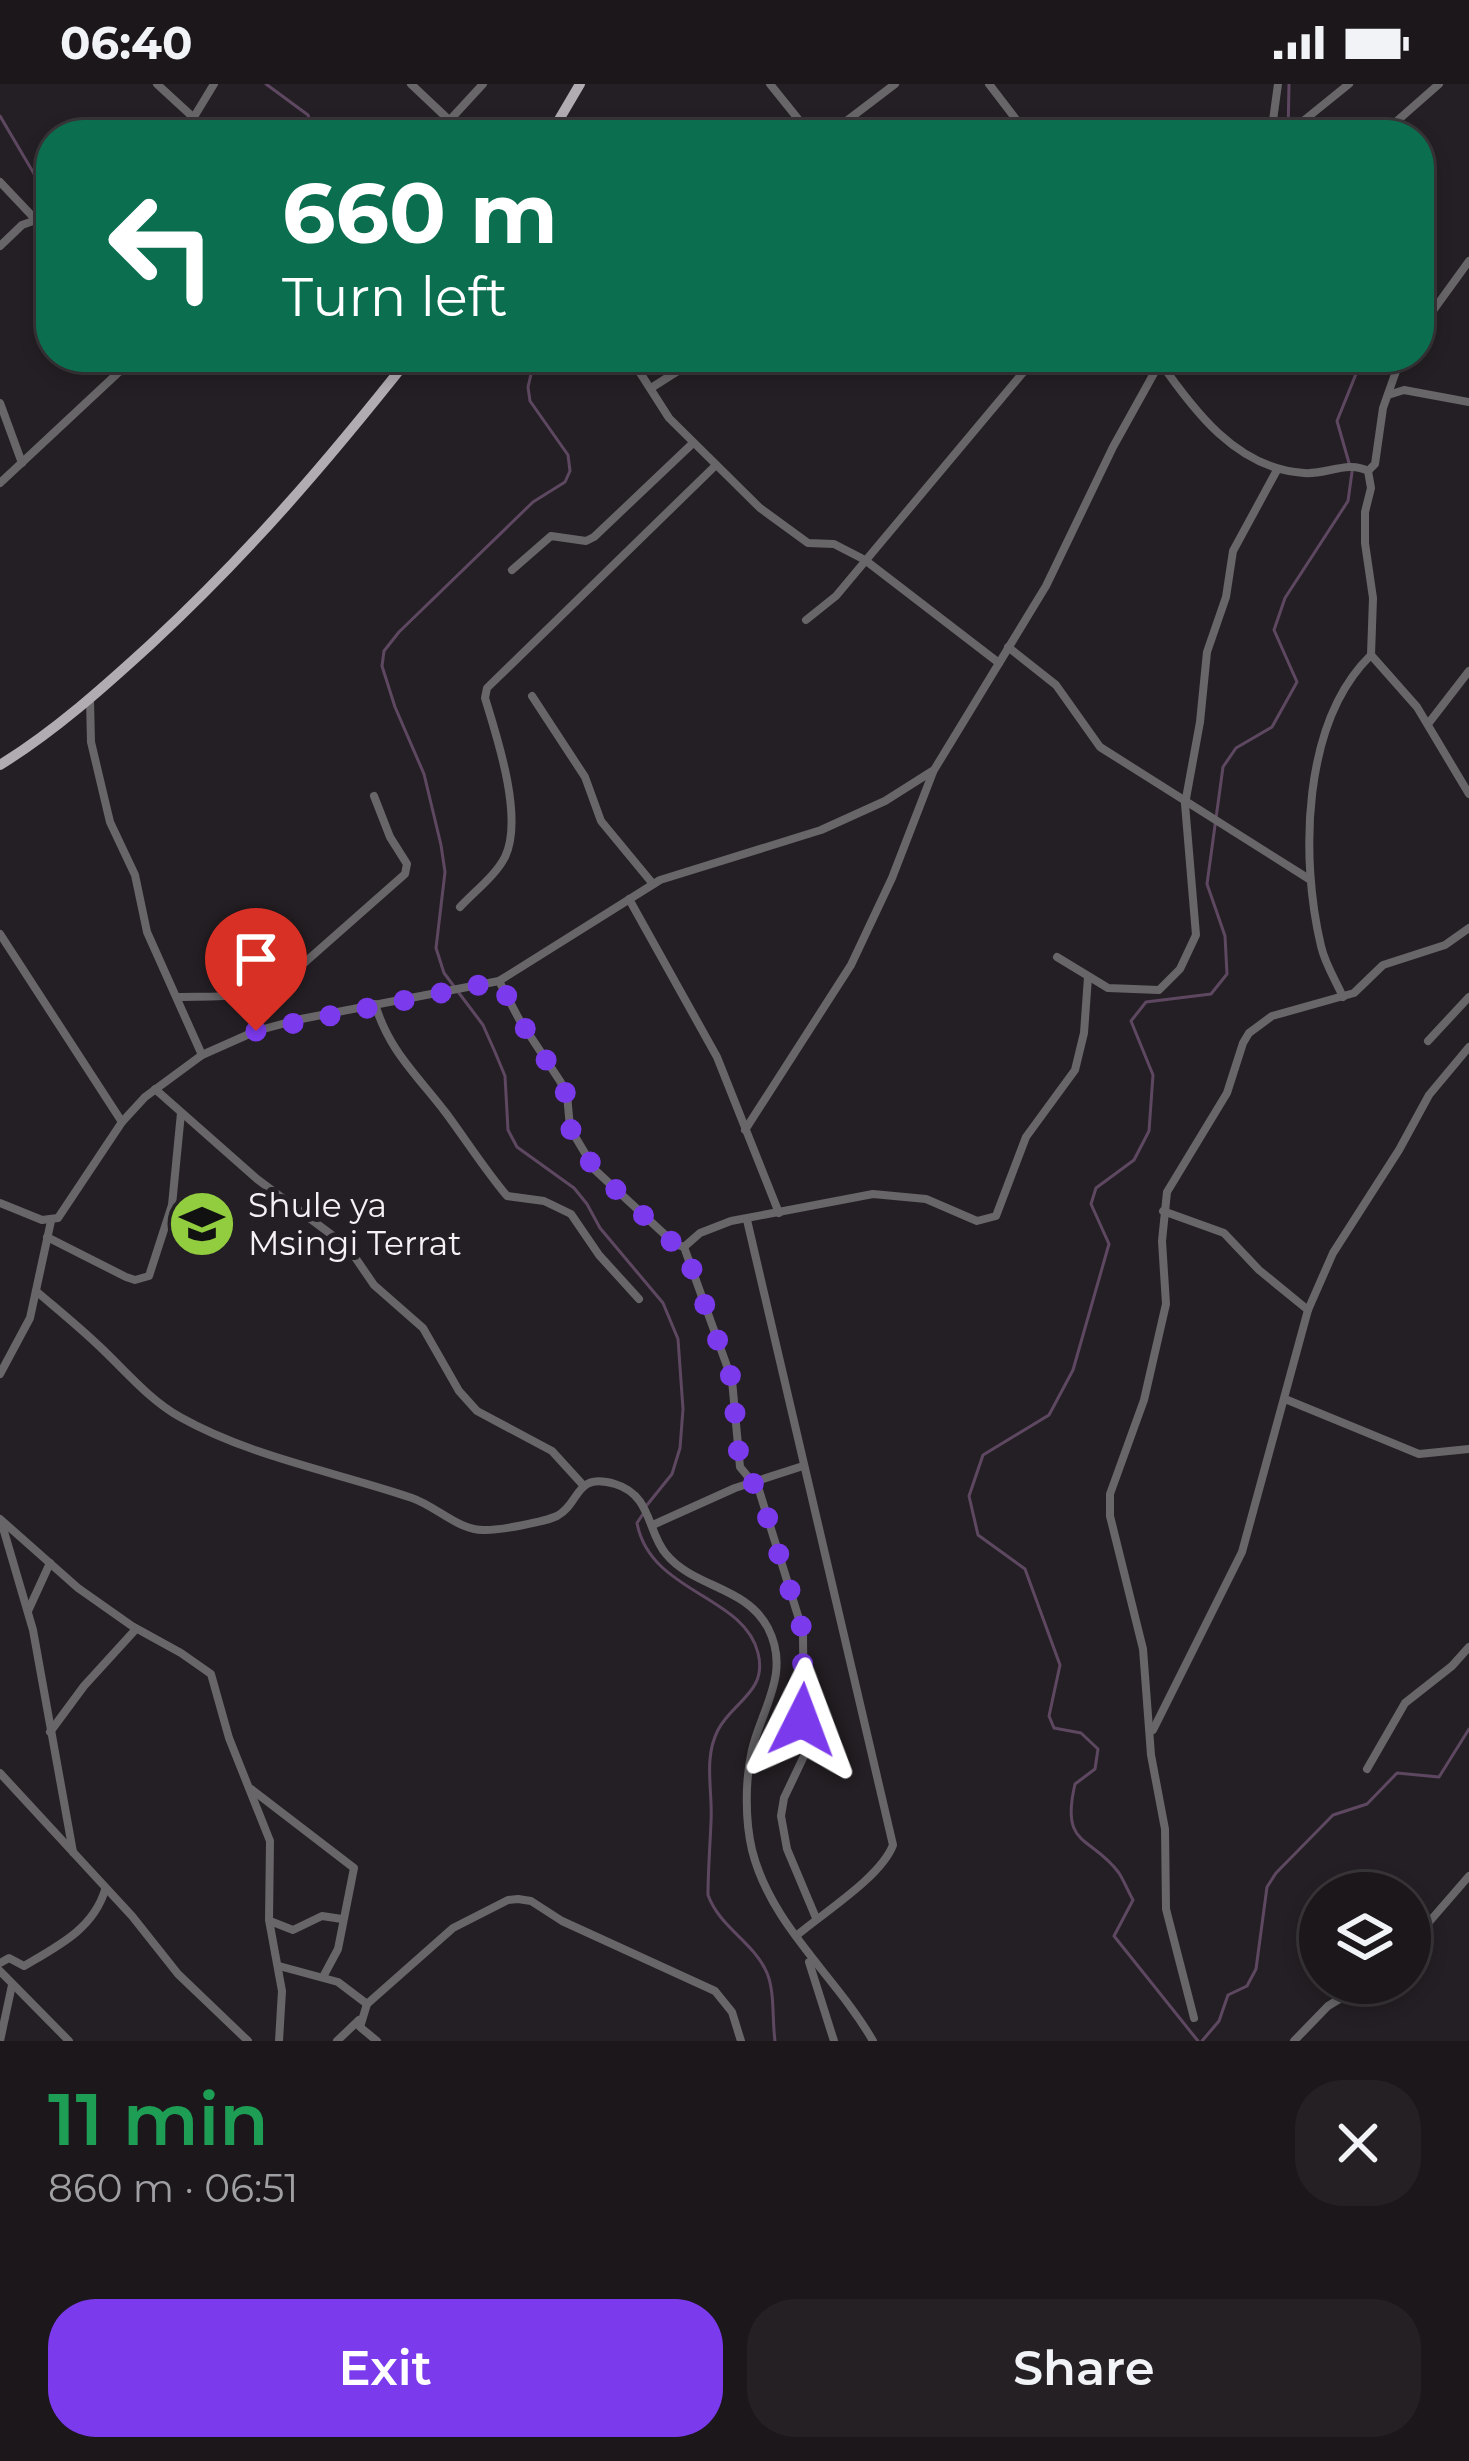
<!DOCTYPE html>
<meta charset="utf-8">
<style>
body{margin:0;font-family:Montserrat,sans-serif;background:#242024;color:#f1f3f6;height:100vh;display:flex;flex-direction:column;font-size:45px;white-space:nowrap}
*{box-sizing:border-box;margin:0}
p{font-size:39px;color:#a09fa3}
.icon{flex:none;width:66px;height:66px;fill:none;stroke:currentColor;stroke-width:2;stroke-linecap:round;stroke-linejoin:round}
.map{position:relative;height:1957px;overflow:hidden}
.side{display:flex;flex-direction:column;background:#1b171b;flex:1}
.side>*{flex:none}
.guide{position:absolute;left:36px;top:36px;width:1398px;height:252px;border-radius:48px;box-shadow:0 6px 18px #0003,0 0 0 3px #39363a;background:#0b6e4f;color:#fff;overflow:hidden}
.controls{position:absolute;left:1299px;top:1788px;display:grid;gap:24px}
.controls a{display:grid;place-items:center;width:132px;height:132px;border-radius:50%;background:#1b171b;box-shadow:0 6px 18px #0003,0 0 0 3px #39363a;font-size:60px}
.pin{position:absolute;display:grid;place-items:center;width:102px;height:102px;color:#fff;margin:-123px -51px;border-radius:50% 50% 50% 0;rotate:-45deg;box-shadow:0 0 12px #0007}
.pin .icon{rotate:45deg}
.me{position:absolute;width:132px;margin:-66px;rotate:3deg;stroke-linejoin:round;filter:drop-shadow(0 0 9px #0008)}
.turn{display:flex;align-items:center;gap:42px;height:252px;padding:0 48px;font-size:54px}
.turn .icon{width:156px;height:156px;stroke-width:2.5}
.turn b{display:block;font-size:84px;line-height:102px}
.round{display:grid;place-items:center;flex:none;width:126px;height:126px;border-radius:48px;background:#242024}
.summary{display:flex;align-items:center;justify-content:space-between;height:204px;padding:0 48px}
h1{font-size:72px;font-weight:600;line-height:90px;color:#1e9e55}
.primary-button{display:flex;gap:24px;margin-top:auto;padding:24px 48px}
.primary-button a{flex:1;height:138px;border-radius:48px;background:#7c3aed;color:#fff;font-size:48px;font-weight:600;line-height:138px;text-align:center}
.primary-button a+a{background:#242024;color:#f1f3f6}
.status{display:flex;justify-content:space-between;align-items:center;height:84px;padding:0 60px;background:#1b171b;direction:ltr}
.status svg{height:33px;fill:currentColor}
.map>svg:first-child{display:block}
</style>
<div class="status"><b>06:40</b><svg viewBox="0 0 49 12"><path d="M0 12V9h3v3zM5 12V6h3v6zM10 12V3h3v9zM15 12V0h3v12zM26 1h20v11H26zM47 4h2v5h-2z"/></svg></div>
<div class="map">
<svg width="1469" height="1957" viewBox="0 0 1469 1957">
<rect width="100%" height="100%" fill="#241f24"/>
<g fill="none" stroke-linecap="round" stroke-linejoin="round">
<g stroke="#5e4861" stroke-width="3">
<polyline points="266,0 308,31 316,51"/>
<polyline points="0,32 43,105 51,112"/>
<polyline points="1288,51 1289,0"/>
<polyline points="535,273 528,303 530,317 568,371 570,387 565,398 533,418 399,548 384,567 382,582 395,623 424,690 441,761 445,788 436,864 444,889 483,941 495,968 505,992 508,1046 517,1063 574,1104 587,1120 600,1144 663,1219 678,1255 683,1325 680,1364 672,1390 647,1421"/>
<polyline points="1349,379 1337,337 1358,285 1357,273"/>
<path d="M643,1430l-6,9c13,70 107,72 121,130 10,39 -26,49 -40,77 -15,29 -5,61 -7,92 -1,25 -3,48 -3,73 12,33 46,47 59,78 8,19 5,47 8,68"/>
<path d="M1198,1957l-84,-105 19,-36c-5,-9 -9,-19 -14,-27 -28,-38 -59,-25 -44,-89l20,-15 3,-20 -17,-16 -27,-5 -5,-12 11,-51 -35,-96 -47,-34 -9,-39 14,-41 66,-40 24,-45 36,-126 -18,-40 5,-16 38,-28 15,-29 4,-56 -22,-54 15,-19 65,-8 16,-20 -2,-38 -18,-52 16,-117 13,-19 36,-21 25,-45 -23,-52 11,-32 63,-97 4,-29"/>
<polyline points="1202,1957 1219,1937 1228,1911 1247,1902 1256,1885 1267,1803 1276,1789 1333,1731 1367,1720 1397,1689 1439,1693 1469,1645"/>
</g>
<g stroke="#686669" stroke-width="8">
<polyline points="157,0 195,35"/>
<polyline points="411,0 448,35"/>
<polyline points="770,0 811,51"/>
<polyline points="989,0 1028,51"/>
<polyline points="1273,39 1297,42 1349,0"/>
<polyline points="183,51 214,0"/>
<polyline points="436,51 483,0"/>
<polyline points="828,51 895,0"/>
<polyline points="1271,51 1278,0"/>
<polyline points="1381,51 1439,0"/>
<polyline points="0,98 36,136 51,138"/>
<polyline points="0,162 22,141 36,136"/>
<polyline points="1419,246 1469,177"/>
<polyline points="630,273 669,334 760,424 808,459 834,460 865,476 999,579"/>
<path d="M1158,275c35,51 79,110 146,114 22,2 44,-13 64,-2l3,17 -6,24v31l8,55 -2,57 46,52 52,87"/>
<polyline points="651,304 700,273"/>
<polyline points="1388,311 1404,306 1469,318"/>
<polyline points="0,319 22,379"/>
<polyline points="1368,387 1375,380 1383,324 1401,273"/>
<polyline points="0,399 135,273"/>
<polyline points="512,486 551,452 586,457 594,453 692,360"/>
<polyline points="806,536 836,512 1036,273"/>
<polyline points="1008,563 1056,601 1100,663 1309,795"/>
<polyline points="532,612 585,693 601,737 653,800"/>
<polyline points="90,616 91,658 110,738 135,791 147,848 202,971"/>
<polyline points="1428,640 1469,587"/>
<polyline points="629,815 717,973 779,1129"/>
<path d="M460,823c14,-15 36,-32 45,-50 19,-39 -8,-120 -20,-159l2,-10 229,-223"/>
<polyline points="0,850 122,1038"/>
<polyline points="1057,873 1108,904 1159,906 1180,885 1196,851 1185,720 1200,638 1207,568 1226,513 1233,467 1277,386"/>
<polyline points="499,897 519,935 560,997 567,1010 570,1044 595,1086 675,1160 684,1163 700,1149 731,1137 873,1110 926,1115 977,1137 996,1132 1026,1053 1075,986 1084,949 1088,893"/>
<path d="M177,913c39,-1 76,3 109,-18l119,-105 2,-10 -17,-27 -16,-41"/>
<path d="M1343,913c-7,-16 -18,-33 -22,-51 -21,-88 -19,-224 50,-291"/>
<path d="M375,920c14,47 42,71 71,109 20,27 39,57 61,83l37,5 27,13 28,41 40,44"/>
<polyline points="1428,957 1469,913"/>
<polyline points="155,1005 257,1095 348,1163 374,1201 423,1244 459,1307 477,1327 552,1367 583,1401"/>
<polyline points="745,1046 851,881 892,794 933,688"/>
<polyline points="0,1119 42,1136 58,1134 122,1038 145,1013 202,971 256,947 301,935 499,897 660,796 821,746 885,717 934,686 1046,502 1113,363 1163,273"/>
<polyline points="1163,1127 1224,1149 1259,1186 1308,1226"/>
<path d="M747,1136l146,625c-12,32 -70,68 -97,91"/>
<polyline points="47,1153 126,1193 135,1196 149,1192 172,1121 181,1029"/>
<polyline points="684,1163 732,1296 740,1383 759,1406 803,1548 804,1672 784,1714 781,1732 787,1765 816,1834"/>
<path d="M36,1207c21,18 42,35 62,54 26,24 50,54 82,72 71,40 156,55 232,81 24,8 48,34 74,32 15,0 58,-8 71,-14 24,-13 17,-44 58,-32 37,11 32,48 51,70 28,34 80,32 102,74 23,45 -6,80 -16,122 -7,30 -7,70 0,100 19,76 84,126 121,191"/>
<polyline points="0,1290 30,1234 51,1137"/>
<polyline points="1285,1315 1419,1370 1469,1365"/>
<polyline points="0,1435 78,1504 132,1542 181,1569 211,1590 229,1654 270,1757 269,1836 282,1907 279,1957"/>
<polyline points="1,1437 33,1546 73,1768"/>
<polyline points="655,1440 735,1404 803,1382"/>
<polyline points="28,1527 50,1479"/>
<polyline points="1153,1646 1242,1468 1308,1226 1333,1169 1399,1066 1429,1011 1469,963"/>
<polyline points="50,1648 84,1602 136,1545"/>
<polyline points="1367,1685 1405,1619 1452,1582 1469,1563"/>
<polyline points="0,1689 132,1832 178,1890 248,1957"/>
<polyline points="251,1705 354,1784 338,1865 323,1893"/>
<polyline points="270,1837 293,1846 322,1832 342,1835"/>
<polyline points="1410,1860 1469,1792"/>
<polyline points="809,1878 834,1957"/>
<path d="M0,1879l9,-5 15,8c34,-20 69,-37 81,-76"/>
<polyline points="279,1882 338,1898 367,1920 453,1844 508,1816 518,1815 531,1817 562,1837 715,1907 732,1928 741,1957"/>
<polyline points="0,1887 69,1957"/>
<polyline points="367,1920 360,1943 377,1957"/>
<polyline points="1194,1934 1166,1825 1165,1745 1151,1671 1143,1565 1110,1432 1110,1410 1144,1316 1166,1220 1162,1157 1167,1108 1227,1009 1243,959 1249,949 1272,932 1354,909 1383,881 1445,861 1469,844"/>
<polyline points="0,1957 12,1901"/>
<polyline points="337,1957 359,1936"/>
<polyline points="1294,1957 1328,1922 1366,1899"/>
</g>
<g stroke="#b1acb2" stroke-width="10">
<polyline points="550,51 580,0"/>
<path d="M0,681c55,-34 104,-78 151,-121 99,-92 176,-182 259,-287"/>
</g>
</g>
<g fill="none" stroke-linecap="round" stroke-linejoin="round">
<polyline stroke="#7c3aed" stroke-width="21" stroke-dasharray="0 37.8" points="256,947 499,897 519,935 560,997 566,1010 570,1044 595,1086 674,1160 684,1163 732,1296 740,1384 759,1406 803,1548 802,1636"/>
</g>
<defs>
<symbol id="school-disc" viewBox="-11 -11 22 22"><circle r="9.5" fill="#91cd3f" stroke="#241f24"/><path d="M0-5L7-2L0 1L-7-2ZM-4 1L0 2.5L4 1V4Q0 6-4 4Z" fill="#111"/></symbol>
</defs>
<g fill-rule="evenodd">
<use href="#school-disc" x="164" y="1102" width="76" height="76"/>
</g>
<g text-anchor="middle" stroke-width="10" stroke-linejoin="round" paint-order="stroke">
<g font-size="33" fill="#f5f1f5" stroke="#241f24" text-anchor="start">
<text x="248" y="1133">Shule ya<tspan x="248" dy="38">Msingi Terrat</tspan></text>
</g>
</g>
</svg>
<div class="controls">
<a><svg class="icon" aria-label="layers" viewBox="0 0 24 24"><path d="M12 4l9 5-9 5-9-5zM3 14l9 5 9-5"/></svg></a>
</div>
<div class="pin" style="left:256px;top:947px;background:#d93025"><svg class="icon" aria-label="arrive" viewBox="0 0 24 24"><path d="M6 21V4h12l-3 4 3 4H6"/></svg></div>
<svg class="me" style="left:802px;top:1636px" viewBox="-20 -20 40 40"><path d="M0-17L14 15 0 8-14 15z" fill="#7c3aed" stroke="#fff" stroke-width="4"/></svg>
<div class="guide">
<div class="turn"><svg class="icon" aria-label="left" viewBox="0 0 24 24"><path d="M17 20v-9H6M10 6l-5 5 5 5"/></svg><div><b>660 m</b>Turn left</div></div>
</div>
</div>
<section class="side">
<div class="summary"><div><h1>11 min</h1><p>860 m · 06:51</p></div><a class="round"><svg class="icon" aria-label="close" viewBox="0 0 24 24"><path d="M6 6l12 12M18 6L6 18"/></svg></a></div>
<div class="primary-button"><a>Exit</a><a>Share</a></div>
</section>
